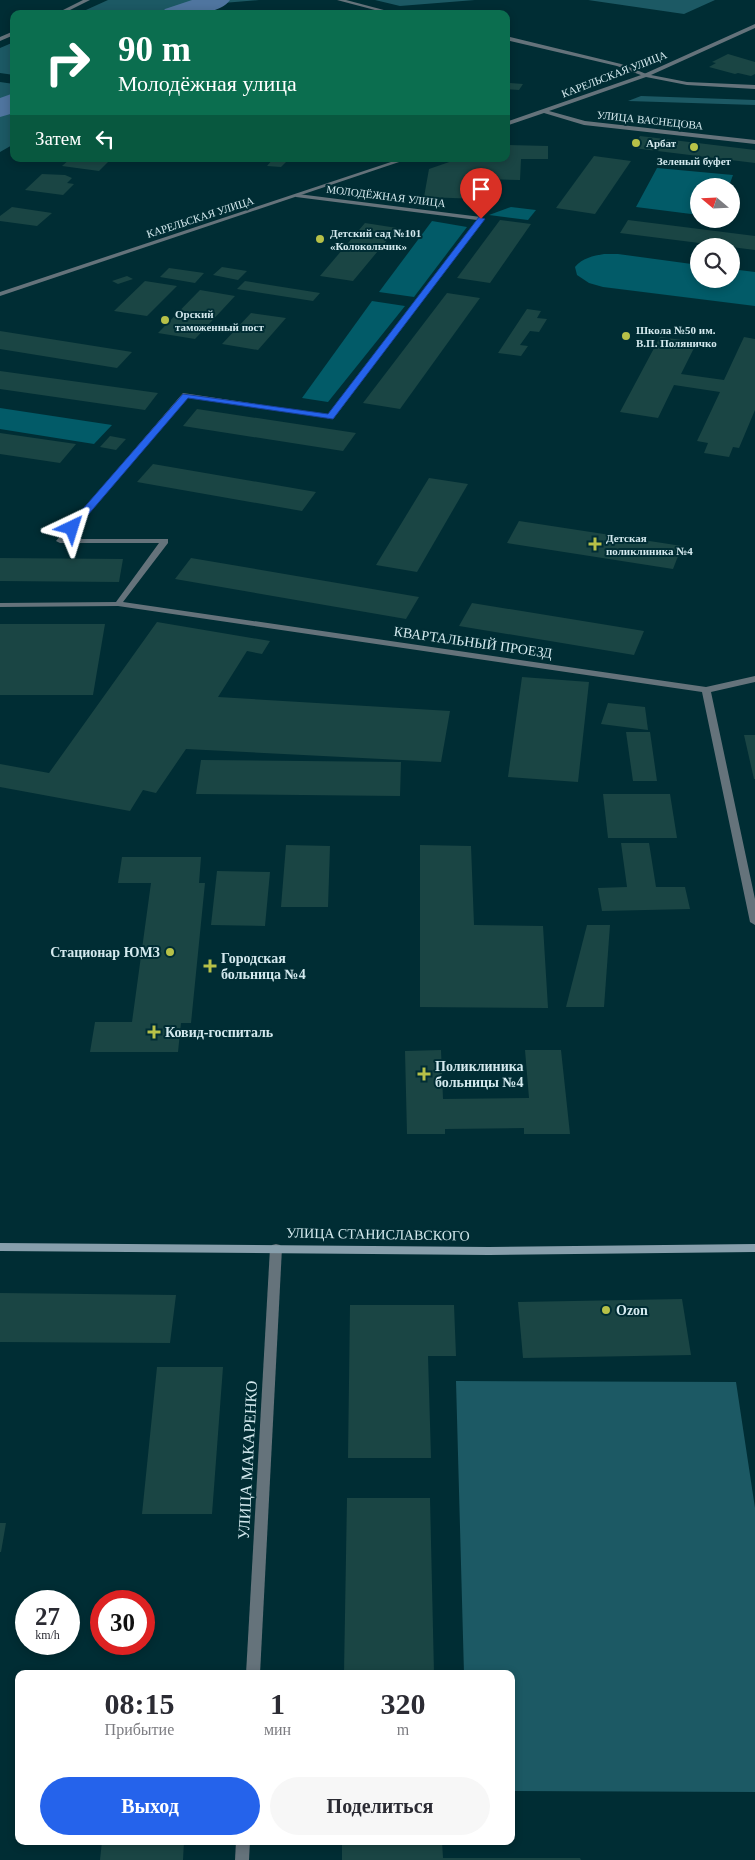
<!DOCTYPE html>
<html lang="ru">
<meta charset="utf-8">
<style>
body{margin:0;font-family:"Times New Roman",serif;background:#f7f7f7;color:#2b2b33;height:100vh;display:flex;flex-direction:column;font-size:19px;white-space:nowrap}
*{box-sizing:border-box;margin:0}
p{font-size:16px;color:#7c7c81}
.icon{flex:none;width:28px;height:28px;fill:none;stroke:currentColor;stroke-width:2;stroke-linecap:round;stroke-linejoin:round}
.map{position:relative;flex:1;overflow:hidden}
.drawer{position:absolute;left:15px;top:1670px;width:500px;height:175px;display:flex;flex-direction:column;background:#fff;border-radius:10px;box-shadow:0 2px 8px #0003}
.drawer>*{flex:none}
.guide{position:absolute;left:10px;top:10px;width:500px;height:152px;border-radius:10px;box-shadow:0 2px 8px #0003;background:#0b6e4f;color:#fff;overflow:hidden}
.needle{width:32px;rotate:289deg}
.buttons{position:absolute;left:690px;top:178px;display:grid;gap:10px}
.buttons a{display:grid;place-items:center;width:50px;height:50px;border-radius:50%;background:#fff;box-shadow:0 2px 8px #0003;font-size:25px}
.speed{position:absolute;left:15px;top:1590px;display:flex;gap:10px;font-size:25px;font-weight:700;text-align:center}
.speed>*{display:grid;place-content:center;width:65px;height:65px;border-radius:50%;background:#fff;box-shadow:0 2px 8px #0003;line-height:1}
.speed small{font-size:12px;font-weight:400}
.speed .limit{border:8px solid #d22;background:#fff;color:#111}
.pin{position:absolute;display:grid;place-items:center;width:42px;height:42px;color:#fff;margin:-51px -21px;border-radius:50% 50% 50% 0;rotate:-45deg;box-shadow:0 0 5px #0007}
.pin .icon{rotate:45deg}
.me{position:absolute;width:55px;margin:-28px;rotate:41deg;stroke-linejoin:round;filter:drop-shadow(0 0 4px #0008)}
.turn{display:flex;align-items:center;gap:18px;height:105px;padding:0 25px;font-size:22px}
.turn .icon{width:65px;height:65px;stroke-width:2.5}
.turn b{display:block;font-size:35px;line-height:42px}
.then{display:flex;align-items:center;height:48px;padding:0 25px;background:#0003;gap:10px;font-size:19px}
.eta{display:flex;justify-content:space-evenly;align-items:center;height:85px;text-align:center}
.eta b{font-size:30px;font-weight:600;line-height:35px}
.cta{display:flex;gap:10px;margin-top:auto;padding:10px 25px}
.cta a{flex:1;height:58px;border-radius:30px;background:#2563eb;color:#fff;font-size:20px;font-weight:600;line-height:58px;text-align:center}
.cta a+a{background:#f7f7f7;color:#2b2b33}
.map>svg:first-child{display:block}
</style>
<div class="map">
<svg width="755" height="1860" viewBox="0 0 755 1860">
<rect width="100%" height="100%" fill="#002d34"/>
<g fill="#025b68">
<polygon points="657,168 733,175 729,186 699,186 699,215 636,207"/>
<polygon points="511,207 536,210 528,220 489,215"/>
<polygon points="432,221 467,227 414,297 379,292"/>
<path d="M604,254h14l81,11v14h32v-10l24,3v34l-152,-19 -14,-4 -12,-8 -2,-8c7,-9 18,-11 29,-13z"/>
<polygon points="372,301 405,306 328,402 302,398"/>
<polygon points="0,408 112,425 94,444 0,429"/>
</g>
<g fill="#1c5964">
<polygon points="108,0 259,0 223,3 202,14 77,14"/>
<polygon points="375,0 475,0 400,6"/>
<polygon points="588,0 715,0 684,14"/>
<polygon points="14,42 14,75 0,73 0,48"/>
<polygon points="0,82 14,84 14,144 0,152"/>
<polygon points="641,96 755,100 755,105 628,101"/>
<polygon points="456,1381 736,1382 755,1508 755,1792 511,1791 511,1674 464,1674"/>
</g>
<g fill="none" stroke-linecap="round" stroke-linejoin="round">
<g fill="#4f759f" fill-rule="evenodd">
<path d="M192,0h38c-12,17 -50,14 -69,14l4,-5z"/>
<polygon points="14,93 14,113 0,117 0,98"/>
</g>
</g>
<g fill="#1a4544">
<polygon points="728,54 755,62 755,74 751,76 738,73 735,74 709,67 716,63 712,62"/>
<polygon points="510,83 523,84 519,90 506,89"/>
<polygon points="640,136 755,150 755,163 633,148"/>
<polygon points="506,145 548,146 548,159 521,159 520,180 482,179 480,199 424,197 429,169 458,159 506,159"/>
<polygon points="594,156 631,161 595,214 556,208"/>
<polygon points="70,159 101,159 110,160 99,171 62,166"/>
<polygon points="273,159 287,161 281,167 267,166"/>
<polygon points="42,174 65,175 72,178 67,183 74,184 63,195 25,190"/>
<polygon points="12,207 52,213 37,226 0,221 0,216"/>
<polygon points="500,220 531,224 490,283 457,278"/>
<polygon points="628,220 755,236 755,250 620,233"/>
<polygon points="365,223 397,228 353,281 320,276"/>
<polygon points="222,267 247,271 238,280 213,275"/>
<polygon points="169,268 204,273 195,283 160,277"/>
<polygon points="127,276 133,279 118,284 112,281"/>
<polygon points="145,281 177,286 147,316 114,311"/>
<polygon points="245,281 320,293 313,301 237,289"/>
<polygon points="200,290 235,296 195,339 158,333"/>
<polygon points="447,293 480,298 400,409 363,403"/>
<polygon points="527,309 541,311 537,318 547,319 539,332 530,331 520,345 528,346 521,356 498,353"/>
<polygon points="251,313 286,318 258,350 222,344"/>
<polygon points="0,331 132,352 117,368 0,349"/>
<polygon points="660,337 697,342 681,374 724,380 744,337 755,339 755,410 739,448 733,447 729,457 704,453 708,443 697,441 720,392 674,385 658,418 620,412"/>
<polygon points="0,371 158,393 145,410 0,389"/>
<polygon points="197,409 356,433 343,451 183,426"/>
<polygon points="0,433 76,444 60,463 0,454"/>
<polygon points="110,436 126,439 116,450 100,447"/>
<polygon points="153,464 316,492 302,511 137,482"/>
<polygon points="429,478 468,484 417,572 376,565"/>
<polygon points="519,521 682,546 673,569 507,543"/>
<polygon points="0,558 123,559 119,582 0,581"/>
<polygon points="191,558 419,597 406,619 175,579"/>
<polygon points="472,603 644,631 634,655 459,626"/>
<polygon points="157,622 270,641 262,654 247,651 218,697 450,711 441,762 186,749 156,793 143,790 130,811 0,787 0,764 49,773"/>
<polygon points="0,624 105,624 93,695 0,695"/>
<polygon points="522,677 589,682 578,782 508,777"/>
<polygon points="608,703 645,707 648,730 601,724"/>
<polygon points="626,732 650,732 657,781 633,781"/>
<polygon points="744,735 755,735 755,779 754,779"/>
<polygon points="201,760 401,762 400,796 196,794"/>
<polygon points="603,794 670,794 677,838 608,838"/>
<polygon points="621,843 649,843 656,887 685,887 690,909 602,911 598,888 627,887"/>
<polygon points="286,845 330,846 328,907 281,907"/>
<polygon points="420,845 471,846 474,925 543,926 548,1008 420,1007"/>
<polygon points="122,857 201,857 199,883 205,883 191,1023 181,1023 178,1052 90,1052 95,1022 132,1022 151,883 118,883"/>
<polygon points="217,871 270,872 265,926 211,925"/>
<polygon points="587,925 610,925 604,1007 566,1007"/>
<polygon points="441,1050 443,1099 529,1098 525,1050 561,1050 570,1134 524,1134 524,1128 445,1129 445,1134 407,1134 405,1051"/>
<polygon points="0,1293 176,1295 170,1343 0,1342"/>
<polygon points="682,1299 691,1355 523,1358 518,1302"/>
<polygon points="350,1305 454,1305 456,1356 428,1356 431,1458 348,1458"/>
<polygon points="157,1367 223,1367 212,1514 142,1514"/>
<polygon points="347,1498 430,1498 434,1674 344,1674"/>
<polygon points="0,1523 6,1523 1,1552 0,1552"/>
<polygon points="102,1841 184,1841 183,1860 100,1860"/>
<polygon points="342,1841 442,1841 443,1858 580,1858 581,1860 342,1860"/>
</g>
<g fill="none" stroke-linecap="round" stroke-linejoin="round">
<g fill="#65737b" fill-rule="evenodd">
<polygon points="83,0 90,0 62,14 55,14"/>
<polygon points="337,0 346,0 399,14 390,14"/>
<polygon points="14,31 14,35 0,41 0,37"/>
<polygon points="506,36 621,64 649,75 646,77 617,66 506,40"/>
<polygon points="298,194 481,217 484,219 333,419 188,397 66,539 168,539 168,543 123,602 706,687 755,676 755,682 711,692 755,899 755,925 750,922 702,692 118,606 0,607 0,603 116,602 159,543 60,543 56,541 183,393 328,415 477,220 296,197 295,196"/>
</g>
<g fill="#65737b" fill-rule="evenodd">
<polygon points="755,24 755,28 651,75 687,82 755,85 755,89 687,85 646,77 549,111 585,121 755,140 755,144 584,125 544,113 506,126 506,122 644,74"/>
<polygon points="400,159 408,159 0,296 0,292"/>
<polygon points="276,1244 280,1245 282,1248 260,1674 246,1674 270,1248 272,1245"/>
<polygon points="236,1841 250,1841 249,1860 235,1860"/>
</g>
<polygon fill="#879fac" fill-rule="evenodd" points="0,1243 489,1247 755,1244 755,1252 489,1255 0,1251"/>
</g>
<polygon fill="#2563eb" stroke="#184099" points="479,217 485,219 333,419 188,398 75,530 68,530 68,526 183,394 328,414"/>
<g fill="#b7c148" stroke="#002d34" stroke-width="2">
<circle cx="636" cy="143" r="5"/>
<circle cx="694" cy="147" r="5"/>
<circle cx="320" cy="239" r="5"/>
<circle cx="165" cy="320" r="5"/>
<circle cx="626" cy="336" r="5"/>
<path d="M592.5 536.5h5v5h5v5h-5v5h-5v-5h-5v-5h5z"/>
<circle cx="170" cy="952" r="5"/>
<path d="M207.5 958.5h5v5h5v5h-5v5h-5v-5h-5v-5h5z"/>
<path d="M151.5 1024.5h5v5h5v5h-5v5h-5v-5h-5v-5h5z"/>
<path d="M421.5 1066.5h5v5h5v5h-5v5h-5v-5h-5v-5h5z"/>
<circle cx="606" cy="1310" r="5"/>
</g>
<g text-anchor="middle" stroke-width="4" stroke-linejoin="round" paint-order="stroke">
<g font-size="11" fill="#d3e9ee" stroke="#002d34">
<text transform="translate(614 74) rotate(-21)" y="4">КАРЕЛЬСКАЯ УЛИЦА</text>
<text transform="translate(650 120) rotate(6)" y="4">УЛИЦА ВАСНЕЦОВА</text>
<text transform="translate(386 196) rotate(7)" y="4">МОЛОДЁЖНАЯ УЛИЦА</text>
<text transform="translate(200 217) rotate(-18)" y="4">КАРЕЛЬСКАЯ УЛИЦА</text>
</g>
<g font-size="11" font-weight="bold" fill="#d3e9ee" stroke="#002d34" text-anchor="start">
<text x="646" y="147">Арбат</text>
<text x="694" y="165" text-anchor="middle">Зеленый буфет</text>
<text x="330" y="237">Детский сад №101<tspan x="330" dy="13">«Колокольчик»</tspan></text>
<text x="175" y="318">Орский<tspan x="175" dy="13">таможенный пост</tspan></text>
<text x="636" y="334">Школа №50 им.<tspan x="636" dy="13">В.П. Поляничко</tspan></text>
<text x="606" y="542">Детская<tspan x="606" dy="13">поликлиника №4</tspan></text>
</g>
<g font-size="14" fill="#d3e9ee" stroke="#002d34">
<text transform="translate(473 642) rotate(8)" y="5">КВАРТАЛЬНЫЙ ПРОЕЗД</text>
<text transform="translate(378 1234) rotate(1)" y="5">УЛИЦА СТАНИСЛАВСКОГО</text>
</g>
<g font-size="14" font-weight="bold" fill="#d3e9ee" stroke="#002d34" text-anchor="start">
<text x="160" y="957" text-anchor="end">Стационар ЮМЗ</text>
<text x="221" y="963">Городская<tspan x="221" dy="16">больница №4</tspan></text>
<text x="165" y="1037">Ковид-госпиталь</text>
<text x="435" y="1071">Поликлиника<tspan x="435" dy="16">больницы №4</tspan></text>
<text x="616" y="1315">Ozon</text>
</g>
<g font-size="16" fill="#d3e9ee" stroke="#002d34">
<text transform="translate(247 1460) rotate(-87)" y="6">УЛИЦА МАКАРЕНКО</text>
</g>
</g>
</svg>
<div class="buttons">
<a><svg class="needle" viewBox="-14 -14 28 28"><path d="M0-13l5 13h-10z" fill="#e53935"/><path d="M0 13l5-13h-10z" fill="#7c7c81"/></svg></a>
<a><svg class="icon" aria-label="search" viewBox="0 0 24 24"><circle cx="10" cy="10" r="6"/><path d="M15 15l6 6"/></svg></a>
</div>
<div class="speed"><div>27<small>km/h</small></div><div class="limit">30</div></div>
<div class="pin" style="left:481px;top:219px;background:#d93025"><svg class="icon" aria-label="arrive" viewBox="0 0 24 24"><path d="M6 21V4h12l-3 4 3 4H6"/></svg></div>
<svg class="me" style="left:72px;top:528px" viewBox="-20 -20 40 40"><path d="M0-17L14 15 0 8-14 15z" fill="#2563eb" stroke="#fff" stroke-width="4"/></svg>
<div class="guide">
<div class="turn"><svg class="icon" aria-label="right" viewBox="0 0 24 24"><path d="M7 20v-9h11M14 6l5 5-5 5"/></svg><div><b>90 m</b>Молодёжная улица</div></div>
<div class="then">Затем<svg class="icon" aria-label="left" viewBox="0 0 24 24"><path d="M17 20v-9H6M10 6l-5 5 5 5"/></svg></div>
</div>
<section class="drawer">
<div class="eta">
<div><b>08:15</b><p>Прибытие</p></div>
<div><b>1</b><p>мин</p></div>
<div><b>320</b><p>m</p></div>
</div>
<div class="cta"><a>Выход</a><a>Поделиться</a></div>
</section>
</div>
